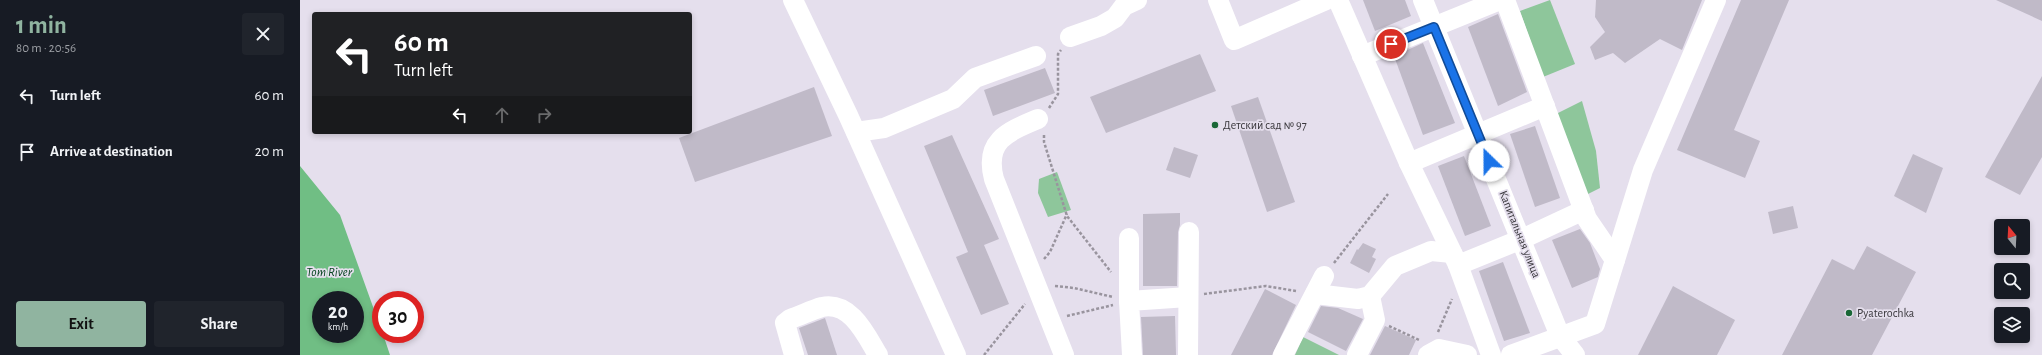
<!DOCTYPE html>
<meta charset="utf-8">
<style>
body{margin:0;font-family:"Alegreya Sans",sans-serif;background:#20242c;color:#f1f3f6;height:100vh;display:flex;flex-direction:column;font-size:15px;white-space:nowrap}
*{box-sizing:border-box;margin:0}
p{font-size:13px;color:#9ea1a6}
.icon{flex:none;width:22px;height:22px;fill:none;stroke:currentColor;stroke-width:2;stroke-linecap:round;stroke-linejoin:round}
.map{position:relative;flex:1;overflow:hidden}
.sheet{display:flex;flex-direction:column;background:#171b24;width:300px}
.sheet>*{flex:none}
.banner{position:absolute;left:12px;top:12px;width:380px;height:122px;border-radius:4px;box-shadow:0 2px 6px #0003;background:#202124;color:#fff;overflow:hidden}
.needle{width:26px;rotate:342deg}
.controls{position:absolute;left:1694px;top:219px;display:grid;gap:8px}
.controls a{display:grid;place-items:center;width:36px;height:36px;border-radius:4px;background:#171b24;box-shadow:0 2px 6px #0003;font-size:20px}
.speed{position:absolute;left:12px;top:291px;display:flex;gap:8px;font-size:20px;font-weight:700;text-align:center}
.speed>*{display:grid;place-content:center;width:52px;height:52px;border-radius:50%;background:#171b24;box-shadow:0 2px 6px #0003;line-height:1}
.speed small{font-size:10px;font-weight:400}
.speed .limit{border:6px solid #d22;background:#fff;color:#111}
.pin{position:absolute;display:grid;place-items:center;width:34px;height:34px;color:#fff;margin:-17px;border:2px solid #fff;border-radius:50%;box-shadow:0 1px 4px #0007}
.me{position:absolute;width:44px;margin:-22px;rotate:337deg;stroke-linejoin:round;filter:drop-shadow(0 0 3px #0008)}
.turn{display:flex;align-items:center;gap:14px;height:84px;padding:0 16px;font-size:18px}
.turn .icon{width:52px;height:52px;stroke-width:2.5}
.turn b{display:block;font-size:28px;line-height:34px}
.lanes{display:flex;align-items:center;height:38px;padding:0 16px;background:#0003;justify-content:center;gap:20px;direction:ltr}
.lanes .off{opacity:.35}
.round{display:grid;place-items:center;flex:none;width:42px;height:42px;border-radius:4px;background:#20242c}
.head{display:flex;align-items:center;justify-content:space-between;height:68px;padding:0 16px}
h1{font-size:24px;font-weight:700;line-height:30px;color:#90b4a0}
.cta{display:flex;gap:8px;margin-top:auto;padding:8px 16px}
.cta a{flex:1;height:46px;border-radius:4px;background:#90b4a0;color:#111;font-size:16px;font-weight:700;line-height:46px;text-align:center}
.cta a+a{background:#20242c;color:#f1f3f6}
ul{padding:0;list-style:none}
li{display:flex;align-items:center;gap:12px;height:56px;padding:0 16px}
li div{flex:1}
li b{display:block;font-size:15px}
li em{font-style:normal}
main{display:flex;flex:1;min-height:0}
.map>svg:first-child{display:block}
</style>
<main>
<section class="sheet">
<div class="head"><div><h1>1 min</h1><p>80 m · 20:56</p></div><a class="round"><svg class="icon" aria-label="close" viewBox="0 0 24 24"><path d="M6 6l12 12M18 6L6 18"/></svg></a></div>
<ul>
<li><svg class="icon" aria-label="left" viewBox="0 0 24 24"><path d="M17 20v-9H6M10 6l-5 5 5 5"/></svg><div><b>Turn left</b></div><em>60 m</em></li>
<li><svg class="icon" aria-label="arrive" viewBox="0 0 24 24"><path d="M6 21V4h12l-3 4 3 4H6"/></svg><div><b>Arrive at destination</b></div><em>20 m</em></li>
</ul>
<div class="cta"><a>Exit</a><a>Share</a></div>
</section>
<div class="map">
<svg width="1742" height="355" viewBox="0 0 1742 355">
<rect width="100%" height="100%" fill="#e5dfed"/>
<g fill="#8ec69b">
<polygon points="1250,0 1275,64 1243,77 1220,11"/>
<polygon points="1282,101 1296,151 1300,188 1284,196 1256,114"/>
<polygon points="757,172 771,210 748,217 738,193 739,179"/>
<polygon points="1003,337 1039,355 995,355"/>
</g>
<path fill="#70be84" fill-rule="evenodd" d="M0,166l40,49 41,114v5h2l7,21h-90zM21,300h34v34h-34z"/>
<g fill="#c0bac8">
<polygon points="1063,0 1105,0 1111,16 1075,31"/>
<polygon points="1296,0 1402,0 1382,50 1360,39 1325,63 1313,53 1295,60 1290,47 1305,32 1295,17"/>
<polygon points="1441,0 1489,0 1434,130 1460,141 1445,178 1377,150"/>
<polygon points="1696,0 1742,0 1742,21"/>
<polygon points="1198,14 1227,92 1198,106 1168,27"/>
<polygon points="1123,43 1155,123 1123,135 1094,56"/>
<polygon points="900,54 916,91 806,133 790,97"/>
<polygon points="745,68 755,93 693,116 684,90"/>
<polygon points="1742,76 1742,157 1720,195 1685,177"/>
<polygon points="514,87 532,136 395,182 379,138"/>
<polygon points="958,97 995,202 967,212 931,106"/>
<polygon points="1235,126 1260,198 1235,207 1210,134"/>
<polygon points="652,135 699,239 684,245 709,304 681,315 656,257 668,252 624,146"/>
<polygon points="874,147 898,155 890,178 866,170"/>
<polygon points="1613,154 1643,168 1626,213 1594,196"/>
<polygon points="1164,156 1191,226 1165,236 1138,166"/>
<polygon points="1493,206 1498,228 1473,234 1468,212"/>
<polygon points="880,213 880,225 878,232 877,286 843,286 843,214"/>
<polygon points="1280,229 1290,243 1300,269 1298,277 1272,288 1252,240"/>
<polygon points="1063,243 1076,249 1072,257 1076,259 1069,273 1050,263 1057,249 1058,250"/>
<polygon points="1567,246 1616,272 1572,355 1482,355 1532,259 1554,270"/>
<polygon points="1203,262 1230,333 1204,341 1179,271"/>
<polygon points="1373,286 1435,320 1417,355 1338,355"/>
<polygon points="965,289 996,305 972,355 931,355"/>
<polygon points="1021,306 1038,308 1063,319 1046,351 1008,332"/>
<polygon points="875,316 876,355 843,355 841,317"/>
<polygon points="525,318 537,355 508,355 499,328"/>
<polygon points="1085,326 1116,340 1109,355 1070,355"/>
</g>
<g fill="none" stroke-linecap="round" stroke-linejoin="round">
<g stroke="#99949e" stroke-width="2.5" stroke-dasharray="3 2" stroke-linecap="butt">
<polyline points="749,108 758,94 758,54 761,50"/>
<polyline points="744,135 744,142 767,216 811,272"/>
<polyline points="744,259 750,252 767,214"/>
<polyline points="1034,263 1088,194"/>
<polyline points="755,286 774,288 813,297"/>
<polyline points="904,294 966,286 996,291"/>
<polyline points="767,316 813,305"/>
<polyline points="1089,326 1119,340"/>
<polyline points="1138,332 1152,299"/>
<polyline points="684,355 725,304"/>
</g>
<g stroke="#fff" stroke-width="20">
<polyline points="493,0 548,115 656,355"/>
<polyline points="918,0 934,40 1026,0"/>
<polyline points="1038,0 1109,163 1158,265 1191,355"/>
<polyline points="1123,0 1260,336 1275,355"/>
<polyline points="1205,0 1287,219 1315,260 1295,324 1211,355"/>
<polyline points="770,37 801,26 815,18 824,6 837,0"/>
<polyline points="1062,56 1200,0"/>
<path d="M738,119c-31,13 -54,22 -44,60l70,176"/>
<polyline points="556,132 584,128 653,99 675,78 736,56"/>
<polyline points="1109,163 1245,106"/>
<polyline points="1315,260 1343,170 1416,0"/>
<polyline points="1158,265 1222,239 1284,210"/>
<polyline points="1015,294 1058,299 1070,296 1095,266 1131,251 1152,253"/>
<polyline points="829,301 829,238"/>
<path d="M494,355l-9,-32 5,-4c10,-3 21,-9 32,-12 29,-6 44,28 56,48"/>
<polyline points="832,355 829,301 888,297"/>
<polyline points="888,355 889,232"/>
<polyline points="983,355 1024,276"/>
<polyline points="1057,355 1075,320 1070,296"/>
<polyline points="1128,355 1139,349 1167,355"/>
</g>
</g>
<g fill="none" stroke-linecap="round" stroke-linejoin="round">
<defs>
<polyline id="route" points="1091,44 1134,27 1189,161"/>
</defs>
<use href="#route" stroke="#114b97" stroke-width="10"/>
<use href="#route" stroke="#1a73e8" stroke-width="7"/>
</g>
<g fill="#196736" stroke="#e5dfed" stroke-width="1.5">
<circle cx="915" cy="125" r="4"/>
<circle cx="1549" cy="313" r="4"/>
</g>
<g text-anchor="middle" stroke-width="3.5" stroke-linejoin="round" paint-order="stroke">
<g font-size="12" fill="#39373c" stroke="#e5dfed" text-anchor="start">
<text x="923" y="129">Детский сад № 97</text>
<text x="1557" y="317">Pyaterochka</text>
</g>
<g font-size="12" fill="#39373c" stroke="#e5dfed">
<text transform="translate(1220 234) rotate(68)" y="4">Капитальная улица</text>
</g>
<g font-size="13" font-style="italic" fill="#06441f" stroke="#e5dfed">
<text x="29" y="276">Tom River</text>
</g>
</g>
</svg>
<div class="controls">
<a><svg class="needle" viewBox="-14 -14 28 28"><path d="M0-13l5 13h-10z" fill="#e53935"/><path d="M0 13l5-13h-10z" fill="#9ea1a6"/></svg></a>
<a><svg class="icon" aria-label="search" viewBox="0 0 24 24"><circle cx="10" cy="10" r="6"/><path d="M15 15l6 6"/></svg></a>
<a><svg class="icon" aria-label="layers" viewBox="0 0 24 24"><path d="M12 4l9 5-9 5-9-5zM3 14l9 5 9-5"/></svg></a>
</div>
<div class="speed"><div>20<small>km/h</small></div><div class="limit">30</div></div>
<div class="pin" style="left:1091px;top:44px;background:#d93025"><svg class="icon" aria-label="arrive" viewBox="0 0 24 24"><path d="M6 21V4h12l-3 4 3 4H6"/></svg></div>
<svg class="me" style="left:1189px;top:161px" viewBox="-20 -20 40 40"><circle r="19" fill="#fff"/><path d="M0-13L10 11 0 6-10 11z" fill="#1a73e8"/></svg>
<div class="banner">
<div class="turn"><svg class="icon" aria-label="left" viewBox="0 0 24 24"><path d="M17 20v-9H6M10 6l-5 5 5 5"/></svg><div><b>60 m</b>Turn left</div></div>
<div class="lanes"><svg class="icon" aria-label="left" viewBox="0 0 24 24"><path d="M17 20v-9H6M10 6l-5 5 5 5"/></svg><svg class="icon off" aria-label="ahead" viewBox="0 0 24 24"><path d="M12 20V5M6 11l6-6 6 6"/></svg><svg class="icon off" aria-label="right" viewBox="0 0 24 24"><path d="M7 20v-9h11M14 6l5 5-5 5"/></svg></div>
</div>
</div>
</main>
